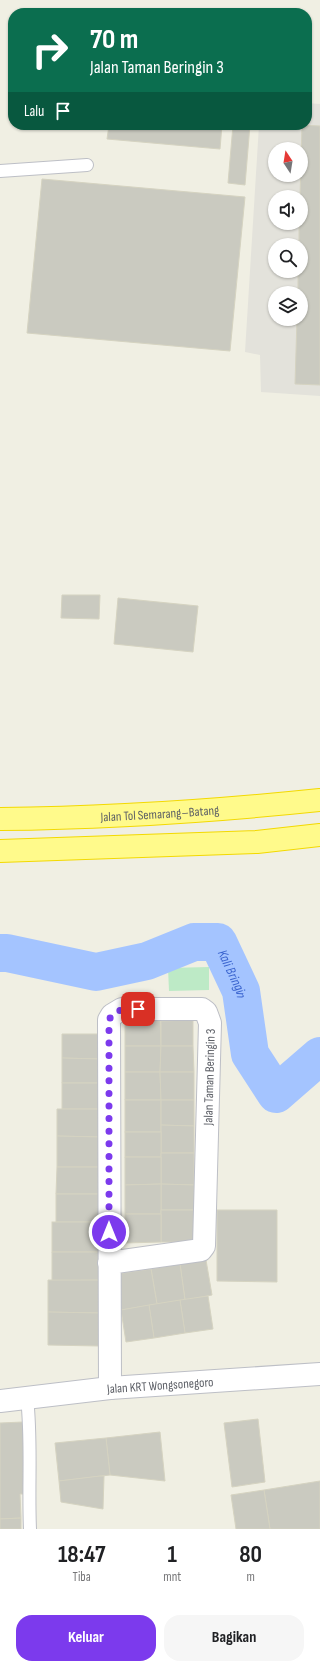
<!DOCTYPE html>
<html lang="id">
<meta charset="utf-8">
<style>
body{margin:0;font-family:"Sofia Sans Condensed",sans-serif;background:#f6f6f6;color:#202124;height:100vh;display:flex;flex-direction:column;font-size:15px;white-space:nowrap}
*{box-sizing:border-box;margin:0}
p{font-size:13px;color:#757577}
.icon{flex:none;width:22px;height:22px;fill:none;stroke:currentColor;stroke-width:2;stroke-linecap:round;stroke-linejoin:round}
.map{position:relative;height:1529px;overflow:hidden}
.drawer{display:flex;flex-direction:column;background:#fff;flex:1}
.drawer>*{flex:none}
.guide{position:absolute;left:8px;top:8px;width:304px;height:122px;border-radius:16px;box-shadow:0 1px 3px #0004;background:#0b6e4f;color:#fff;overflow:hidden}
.needle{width:26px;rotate:348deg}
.buttons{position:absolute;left:268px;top:142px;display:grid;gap:8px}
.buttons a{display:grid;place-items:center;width:40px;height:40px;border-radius:50%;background:#fff;box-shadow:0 1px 3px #0004;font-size:20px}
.pin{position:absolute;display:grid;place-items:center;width:34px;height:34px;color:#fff;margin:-17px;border-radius:8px;box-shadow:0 2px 6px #0006}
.me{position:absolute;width:44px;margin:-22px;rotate:0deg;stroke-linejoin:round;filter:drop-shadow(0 0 3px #0008)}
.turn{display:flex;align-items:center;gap:14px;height:84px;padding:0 16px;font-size:18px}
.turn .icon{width:52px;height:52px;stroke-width:2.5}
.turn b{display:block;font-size:28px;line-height:34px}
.then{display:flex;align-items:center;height:38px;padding:0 16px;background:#0003;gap:8px;font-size:15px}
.eta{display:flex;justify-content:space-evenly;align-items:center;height:68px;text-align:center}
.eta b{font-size:24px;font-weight:700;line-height:28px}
.button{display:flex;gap:8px;margin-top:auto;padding:8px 16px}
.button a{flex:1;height:46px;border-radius:16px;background:#7c3aed;color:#fff;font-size:16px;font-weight:700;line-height:46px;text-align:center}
.button a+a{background:#f6f6f6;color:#202124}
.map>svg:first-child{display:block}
</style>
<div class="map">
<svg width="320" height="1529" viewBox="0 0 320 1529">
<rect width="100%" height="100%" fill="#f0efe3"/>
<path fill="#e3e2db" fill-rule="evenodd" d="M307,103l13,1v292l-59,-4 -1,-37 -15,-3 14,-227h48zM275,149h26v26h-26zM275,197h26v26h-26zM275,245h26v26h-26zM275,293h26v26h-26z"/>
<polygon fill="#bdeac6" points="209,967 209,990 169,991 168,968"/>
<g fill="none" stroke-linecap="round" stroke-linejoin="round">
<path stroke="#a4c4ff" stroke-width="38" id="s1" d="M0,953h7l89,19 51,-11 47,-19h24l23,49 9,63 26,40 44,-38"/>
</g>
<g fill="#cacac0" stroke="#d5d3c1">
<polygon points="109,125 222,125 220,149 107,139"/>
<polygon points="233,125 250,125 245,185 228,183"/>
<polygon points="302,125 320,126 320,385 295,384 297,319 301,319 301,293 298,293 298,271 301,271 301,245 299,245 299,223 301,223 300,197"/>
<polygon points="42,179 245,197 230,351 27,333"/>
<polygon points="62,595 100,595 99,619 61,618"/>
<polygon points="118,598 198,606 193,652 114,644"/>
<polygon points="125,1017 160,1017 161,1046 125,1046"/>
<polygon points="193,1020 193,1046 161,1046 161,1021"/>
<polygon points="62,1034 101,1034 101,1059 62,1058"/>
<polygon points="125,1046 161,1046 160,1072 125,1072"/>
<polygon points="161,1046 193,1046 194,1072 160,1072"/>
<polygon points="62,1058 101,1059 101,1083 62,1083"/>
<polygon points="125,1072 160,1072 161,1100 125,1100"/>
<polygon points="160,1072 194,1072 194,1100 161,1100"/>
<rect x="62" y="1083" width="39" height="26"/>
<rect x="125" y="1100" width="36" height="32"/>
<polygon points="161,1100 194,1100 194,1126 161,1125"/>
<polygon points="57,1109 101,1109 101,1137 57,1136"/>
<polygon points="161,1125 194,1126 194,1153 161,1153"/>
<rect x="125" y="1132" width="36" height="25"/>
<polygon points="57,1136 101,1137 100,1167 57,1167"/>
<polygon points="161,1153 194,1153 194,1185 161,1184"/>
<polygon points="125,1157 161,1157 161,1184 125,1185"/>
<polygon points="57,1167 100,1167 100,1194 56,1194"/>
<polygon points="161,1184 194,1185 194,1210 161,1210"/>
<polygon points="161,1184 161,1214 125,1214 125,1185"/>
<rect x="56" y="1194" width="44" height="28"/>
<rect x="161" y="1210" width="33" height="32"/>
<polygon points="217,1210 277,1210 277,1282 217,1281"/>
<polygon points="125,1214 161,1214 161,1242 125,1243"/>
<rect x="52" y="1222" width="48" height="30"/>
<polygon points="52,1252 100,1252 100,1280 52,1281"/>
<polygon points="206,1260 212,1295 185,1300 180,1264"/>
<polygon points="180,1264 185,1300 157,1304 151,1269"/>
<polygon points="151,1269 157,1304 121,1310 115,1274"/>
<polygon points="48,1280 100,1280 99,1313 48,1312"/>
<polygon points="208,1296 213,1329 185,1333 180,1300"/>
<polygon points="180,1300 185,1333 154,1338 149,1305"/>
<polygon points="149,1305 154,1338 126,1342 121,1310"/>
<polygon points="48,1312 99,1313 99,1346 48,1345"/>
<polygon points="258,1419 265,1482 232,1487 224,1423"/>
<polygon points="23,1422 26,1494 20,1494 21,1518 0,1519 0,1423"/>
<polygon points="160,1432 165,1481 110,1475 106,1438"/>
<polygon points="106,1438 110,1475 59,1481 55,1443"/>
<polygon points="100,1476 104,1476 103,1509 61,1502 59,1481"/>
<polygon points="320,1481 320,1529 270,1529 264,1490"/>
<polygon points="264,1490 270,1529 236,1529 231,1495"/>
<polygon points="21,1518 21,1529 0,1529 0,1519"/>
</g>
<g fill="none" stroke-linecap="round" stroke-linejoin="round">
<defs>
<g id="service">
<polyline points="0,171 87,165"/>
<path d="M27,1398c5,43 1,87 3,131"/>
</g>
<g id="minor">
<path id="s2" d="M109,1263l92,-13 3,-4 6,-223 -4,-11 -4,-3h-80l-10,6 -3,5 1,368"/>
</g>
<g id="tertiary">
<path id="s3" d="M0,1401l110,-13 210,-14"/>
</g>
<g id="motorway">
<path id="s4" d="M0,819c107,-1 214,-8 320,-19"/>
<polyline points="0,851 257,842 320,835"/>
</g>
</defs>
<use href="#service" stroke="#bdbfc6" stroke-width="14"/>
<use href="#minor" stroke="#bdbfc6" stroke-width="24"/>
<use href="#tertiary" stroke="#bdbfc6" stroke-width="24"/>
<use href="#motorway" stroke="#f3d900" stroke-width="24"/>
<use href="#service" stroke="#fff" stroke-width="12"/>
<use href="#minor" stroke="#fff" stroke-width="22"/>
<use href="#tertiary" stroke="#fff" stroke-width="22"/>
<use href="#motorway" stroke="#fffa8b" stroke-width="22"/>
</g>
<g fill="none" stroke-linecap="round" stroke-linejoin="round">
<path stroke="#7c3aed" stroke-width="7" stroke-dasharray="0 12.6" d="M109,1232v-212c6,-12 18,-11 29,-11"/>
</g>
<g text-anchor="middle" stroke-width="3" stroke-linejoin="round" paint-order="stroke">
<g font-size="13" fill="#5b5e65" stroke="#fff">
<text dy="5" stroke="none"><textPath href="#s4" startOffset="160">Jalan Tol Semarang–Batang</textPath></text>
<text dy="5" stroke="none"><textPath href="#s2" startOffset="267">Jalan Taman Beringin 3</textPath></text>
<text dy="5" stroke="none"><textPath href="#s3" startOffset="161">Jalan KRT Wongsonegoro</textPath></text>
</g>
<g font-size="14" font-style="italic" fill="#3a64cf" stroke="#fff">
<text dy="5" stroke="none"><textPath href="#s1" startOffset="260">Kali Bringin</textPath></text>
</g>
</g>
</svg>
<div class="buttons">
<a><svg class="needle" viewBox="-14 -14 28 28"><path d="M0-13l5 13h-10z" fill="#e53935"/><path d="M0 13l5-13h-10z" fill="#757577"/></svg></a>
<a><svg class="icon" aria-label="sound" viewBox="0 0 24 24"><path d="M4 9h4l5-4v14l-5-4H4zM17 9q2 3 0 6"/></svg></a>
<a><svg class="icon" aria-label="search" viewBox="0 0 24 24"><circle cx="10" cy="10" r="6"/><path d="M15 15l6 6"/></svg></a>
<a><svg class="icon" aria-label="layers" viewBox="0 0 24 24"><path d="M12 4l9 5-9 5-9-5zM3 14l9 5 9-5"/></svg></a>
</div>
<div class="pin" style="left:138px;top:1009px;background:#d93025"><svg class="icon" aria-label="arrive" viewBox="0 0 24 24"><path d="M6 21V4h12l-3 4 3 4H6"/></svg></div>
<svg class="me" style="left:109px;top:1232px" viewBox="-20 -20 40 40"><circle r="17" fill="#7c3aed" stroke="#fff" stroke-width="3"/><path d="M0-11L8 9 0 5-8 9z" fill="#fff"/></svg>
<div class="guide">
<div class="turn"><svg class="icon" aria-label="right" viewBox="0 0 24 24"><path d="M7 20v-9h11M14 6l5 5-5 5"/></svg><div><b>70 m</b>Jalan Taman Beringin 3</div></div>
<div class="then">Lalu<svg class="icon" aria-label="arrive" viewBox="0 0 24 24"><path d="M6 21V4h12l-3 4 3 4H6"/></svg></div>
</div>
</div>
<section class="drawer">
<div class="eta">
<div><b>18:47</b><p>Tiba</p></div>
<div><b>1</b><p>mnt</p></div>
<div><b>80</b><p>m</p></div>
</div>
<div class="button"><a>Keluar</a><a>Bagikan</a></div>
</section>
